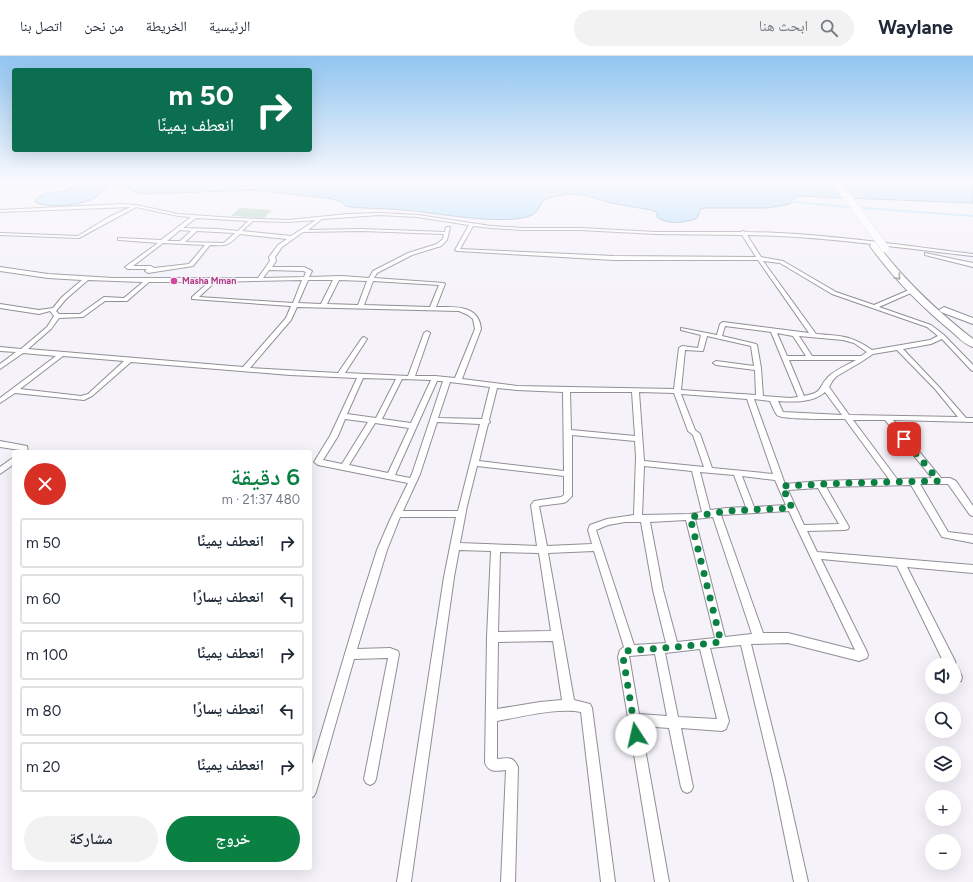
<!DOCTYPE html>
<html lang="ar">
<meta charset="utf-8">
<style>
body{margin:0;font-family:Figtree,"Noto Naskh Arabic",sans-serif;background:#f2f2f3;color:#1f2937;direction:rtl;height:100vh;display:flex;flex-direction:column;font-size:15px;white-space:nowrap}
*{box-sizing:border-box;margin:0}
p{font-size:13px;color:#747a83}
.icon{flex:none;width:22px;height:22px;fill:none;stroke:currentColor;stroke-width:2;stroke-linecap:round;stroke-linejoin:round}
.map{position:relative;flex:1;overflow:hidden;direction:ltr}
.details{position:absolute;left:12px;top:394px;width:300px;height:420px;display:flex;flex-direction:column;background:#fff;border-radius:4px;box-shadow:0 4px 16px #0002;direction:rtl}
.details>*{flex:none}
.banner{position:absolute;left:12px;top:12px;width:300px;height:84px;border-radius:4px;box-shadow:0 4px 16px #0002;direction:rtl;background:#0b6e4f;color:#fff;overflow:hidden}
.buttons{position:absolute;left:925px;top:602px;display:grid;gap:8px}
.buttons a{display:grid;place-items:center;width:36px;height:36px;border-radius:50%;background:#fff;box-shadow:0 4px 16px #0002;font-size:20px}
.pin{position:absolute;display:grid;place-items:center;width:34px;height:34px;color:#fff;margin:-17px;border-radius:8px;box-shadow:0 2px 6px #0006}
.me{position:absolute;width:44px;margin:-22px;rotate:350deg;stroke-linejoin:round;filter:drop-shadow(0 0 3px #0008)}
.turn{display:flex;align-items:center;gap:14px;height:84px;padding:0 12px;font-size:18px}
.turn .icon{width:52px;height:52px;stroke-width:2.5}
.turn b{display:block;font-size:28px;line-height:34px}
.round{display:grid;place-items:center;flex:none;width:42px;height:42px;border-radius:21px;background:#f2f2f3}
.overview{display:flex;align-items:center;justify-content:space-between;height:68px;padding:0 12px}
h1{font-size:24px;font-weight:600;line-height:30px;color:#0b8043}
.cta{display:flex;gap:8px;margin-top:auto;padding:8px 12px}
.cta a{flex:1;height:46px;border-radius:24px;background:#0b8043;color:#fff;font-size:16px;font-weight:600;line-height:46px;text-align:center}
.cta a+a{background:#f2f2f3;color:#1f2937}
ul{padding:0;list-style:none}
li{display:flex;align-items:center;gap:12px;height:50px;margin:0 8px 6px;padding:0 4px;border:2px solid #e0e1e3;border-radius:4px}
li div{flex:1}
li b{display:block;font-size:15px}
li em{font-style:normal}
header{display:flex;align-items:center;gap:24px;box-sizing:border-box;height:56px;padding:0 20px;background:#fff;border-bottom:1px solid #e0e1e3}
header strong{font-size:19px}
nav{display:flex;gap:22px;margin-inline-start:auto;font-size:14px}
.search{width:280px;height:36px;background:#f2f2f3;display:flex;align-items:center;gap:10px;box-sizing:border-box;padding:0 14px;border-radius:22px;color:#747a83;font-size:15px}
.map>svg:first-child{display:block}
</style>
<header>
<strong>Waylane</strong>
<div class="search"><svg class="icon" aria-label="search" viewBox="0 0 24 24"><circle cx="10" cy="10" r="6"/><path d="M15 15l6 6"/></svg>ابحث هنا</div>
<nav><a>الرئيسية</a><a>الخريطة</a><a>من نحن</a><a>اتصل بنا</a></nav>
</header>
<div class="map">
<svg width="973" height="826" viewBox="0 0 973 826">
<rect width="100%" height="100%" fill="#f5f2fa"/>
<polygon fill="#a0cdaf" points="240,152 272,154 264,162 231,160"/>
<g fill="#acdefc" stroke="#7ea0b6">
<path d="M76,126h33c-5,7 -8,12 -15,16 -11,7 -49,11 -59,4l1,-3c3,-2 7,-5 11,-6 9,-2 25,0 29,-11z"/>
<path d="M123,126h850v21l-176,-7 -4,2 -3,6 -22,4h-63l-4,1 -4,9c-11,5 -30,7 -40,-1v-5l-6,-2 -40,-7 -26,-8 -18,-1 -22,5c-5,4 -6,13 -13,16 -27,12 -98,-3 -129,-5 -18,-2 -35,-1 -53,-3l-5,-1 -5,-5 -13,-3 -74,-8 -104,4 -11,-1 -17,-9z"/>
</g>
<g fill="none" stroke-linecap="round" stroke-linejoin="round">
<polygon fill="#acdefc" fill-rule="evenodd" points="779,143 835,149 973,159 973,161 835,151 777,145 777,143"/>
<defs>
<g id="street">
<path d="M122,148l14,1 42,9 57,4 53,2 60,-6 31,-1 39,2 73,11 32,2h57l76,4h85l2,-1 3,1c76,1 151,13 227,22v2c-75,-8 -150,-20 -226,-21l14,22 22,4 53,31 38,13 35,-15h4v2l-34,15 52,18 13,10 29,30v6l-2,-1 -29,-31 -11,5 -28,5 36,38 27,31h7v4l-80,-2 48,58h9l6,3 17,25v10l-3,-1 -22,-31h-28l28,48 25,3v8l-31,-6 -31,-52 -85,2 23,40 -1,2 -3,1 -38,1 10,21 156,13v8l-66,-6 48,94 1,6h2l4,10 -1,4 -4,1 -3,-1v-16h-9l-48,-99 -76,-7 46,93 1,3 -1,3 -8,3 -71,-18 -37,1 34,135 23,103h-14l-21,-103 -32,-134 -31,3 19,73 -3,8 -4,2 -41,-3 12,59 -2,4 -4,2 -4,-2 -2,-4 -12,-59 -28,-2 28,156h-14l-37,-225 2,-7 4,-3 -30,-96 -46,2 26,147 16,4 2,4 23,174h-14l-20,-170c-22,-5 -61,5 -84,9v38c11,-1 16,-3 21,8l-3,115h-14l5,-112c-9,1 -17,3 -21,-7l2,-126 4,-86 -32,-1 -5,27 -43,305h-14l47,-305 12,-60h-56l-13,33 -30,99 33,-1 8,3 1,3 -23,125 -2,4 -4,2 -4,-2 -2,-4 24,-121 -34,1 -38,133 -2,4 -4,2v-27l51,-171 16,-50 12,-28 19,-39 -90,-18 -4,-3 16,-26 27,-58 -67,-3 -159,-13 -39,34 -8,4 -69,-7 -15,10v-5l56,-42 -33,-3 -23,16v-5l16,-12 -16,-1v-4l21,2 26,-22 7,-11 -4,-5 -11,3 -39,-6v-4l39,6 14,-2 9,-11 20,-17 -34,-2 -48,-7v-4l48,7 65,4h145l12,-17 -1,-4 9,-12 9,-6 -47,-5c-13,12 -13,12 -30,11l-17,21 -45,7 -3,-2 2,-2h-19l-3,-2 33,-24 -38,-3h-2v-2l43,2 30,-23 -13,-1 -42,-9 -57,31 -79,-3v-2l78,3 31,-19 22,-10 -131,5v-2zM379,159l39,2 51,8 -14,25 2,1 157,9h144l51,73 -86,-11 -3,2 -3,11 -36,-7v2l20,5 -3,13 -16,-2 -3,2 -5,41 -157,-3 -55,-7 19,-50c-2,-25 -27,-22 -45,-22l9,-23 -1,-1 -70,-5 3,-5 35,-18 29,-9 6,-6 3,-13h-4l-1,5 -83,-3 -54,1 14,-11zM196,162l52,3 -10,10 -21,-2 -34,-1zM316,164l-25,16 -49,-5 11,-10 35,1zM473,170l18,2 32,2h57l76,4 86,1 14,22 -142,-1 -154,-7zM180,174l11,1 -11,10h-13zM197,175l38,2 -11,10 -39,-1zM362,175l82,3 -1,5 -6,5 -29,9 -35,18 -4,7 -27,-2 -33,1 3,-6 -8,-4h-32l4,-6 -1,-4 7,-10 21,-15zM163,187l42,2 -16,19 -35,4 -3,-2h-18zM763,205l17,2 52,31 95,33 11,9 -8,4 -58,10c-22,-15 -31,-14 -56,-16zM269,214l34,1 3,1 -2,5 -41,1zM88,224l55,2 -19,16 -20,-1 -24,17h-21l-3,-3 10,-12zM302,224l-9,23 -94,-6 16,-15zM308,224h25l-12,24 -23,-1zM339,224l28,1 -9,24 -31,-1zM373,225l66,4 -9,22 -66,-2zM149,226h60l-17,15v2l99,7 -5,12 -43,49 -215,-18 23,-20 8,-11 24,-1 22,-16h22zM297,251l162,4 9,4 5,4 2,10 -20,49 -20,-2h-20l15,-43 -3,-2 -3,2 -16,43 -63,-3 22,-34 -3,-2 -2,1 -24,35 -88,-5 41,-48zM725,270l46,6 27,65 -8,1 -27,-2 -2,-28 -4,-23 -1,-1 -34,-8zM777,277l16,3 13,20h-19zM707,280l44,10 3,20 -38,-5 -3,2 3,2 39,5 1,25 -75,-5 4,-40 18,1zM799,280l44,4 11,3 13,9 -6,4h-49zM897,294l38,39 23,28 -109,-2 -20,-28 4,-7 4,-4 24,-14 12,-8zM63,300l61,5 -36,33 -7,2 -61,-7zM789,304h67c-9,5 -21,10 -28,17 -11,12 -4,15 -24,19zM363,322l33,1 -20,39 -29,-4zM402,323l29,1 -20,43 -29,-4zM437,325h6l-31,93 -2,4 -15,-3zM450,326l40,5 -8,32 -44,-1zM497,332l20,2 46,2 1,79 -85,-10 9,-37 2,-2 -1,-2zM570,336h62l3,44 -64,-6zM639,336l35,1 14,38 5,4 11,32 -60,-6zM825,336l17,23 -59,-3 -5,-11c15,1 35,2 47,-9zM681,338l66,5 26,75 -61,-6 -12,-34 -5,-4zM754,343l16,2c2,4 4,10 7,14 5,5 58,4 68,4l44,60 -69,2 -35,3zM345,363l23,3 -26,42 -19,-4 15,-24zM853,364h32l47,58 -35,1zM437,366l43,2 -22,87h-55l17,-37zM375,367l34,5 -21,45 -39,-8zM572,379l63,6 1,16 -2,58 -27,4 -17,6 -2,5 4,14 -45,2 -8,-40 24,-3 3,-1 6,-6zM477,410l87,10v19l-3,2 -27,4 -3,4 6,41 -77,-3 7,-37zM644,410l48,5 10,41 -12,2 -48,1zM700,416l34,3 12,32 -19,1 -17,2zM742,420l33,4 11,25 -32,2zM818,432l21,36 -35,1 -16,-35zM789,455l5,11 61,128 -67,-17h-25l-42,-118zM713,461l39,117 -27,3 -30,-118zM686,464l29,118 -38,4 -14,-52 -13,-68zM625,466h16l12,68 13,53 -32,2 -38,-115 12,-5zM500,496l39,1 12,78 -53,1zM553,585l9,59 -22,2 -43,7 1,-67zM700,593l17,70 -39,-2 -13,-64zM655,598l12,62 -28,-2 -10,-58z"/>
<polygon points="925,197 973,207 973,211 925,199"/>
<polygon points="0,385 27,390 28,396 20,396 20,394 0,391"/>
<polygon points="14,401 14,408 0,418 0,411"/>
</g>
<g id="primary">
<path d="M871,188h6c28,37 60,67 96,95v8c-8,-2 -16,-11 -22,-16 -30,-25 -58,-53 -81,-85z"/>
<polygon points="944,251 973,262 973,268 941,256 939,254"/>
</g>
</defs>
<use href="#street" stroke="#918e95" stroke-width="2"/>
<use href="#primary" stroke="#918e95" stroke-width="2"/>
<use href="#street" fill="#fff" fill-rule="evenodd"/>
<use href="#primary" fill="#fff" fill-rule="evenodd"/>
<defs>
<polyline id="primary-bridge" points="836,126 885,192"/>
</defs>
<use href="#primary-bridge" stroke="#918e95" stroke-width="8" stroke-linecap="butt"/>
<use href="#primary-bridge" stroke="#fff" stroke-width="8"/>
</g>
<defs><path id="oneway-chevron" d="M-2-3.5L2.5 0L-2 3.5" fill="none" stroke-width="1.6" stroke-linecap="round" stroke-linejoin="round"/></defs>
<use stroke="#a09fa0" href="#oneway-chevron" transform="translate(898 221) rotate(48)"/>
<linearGradient id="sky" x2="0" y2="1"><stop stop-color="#90c5f0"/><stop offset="0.52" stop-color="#faf9fd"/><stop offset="1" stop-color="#faf9fd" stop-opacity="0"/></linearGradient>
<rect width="973" height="242" fill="url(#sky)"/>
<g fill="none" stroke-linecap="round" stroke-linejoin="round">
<polyline stroke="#0b8043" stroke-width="7" stroke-dasharray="0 12.6" points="636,679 623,601 624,597 626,595 677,591 721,586 690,461 727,455 792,452 782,430 846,427 939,425 904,383"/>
</g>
<circle fill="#d1479c" stroke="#f5f2fa" stroke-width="1.5" cx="174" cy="225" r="4"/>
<g text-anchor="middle" stroke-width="3" stroke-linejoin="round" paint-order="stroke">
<g font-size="9" font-weight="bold" fill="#b23c85" stroke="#f5f2fa" text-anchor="start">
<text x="182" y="228">Masha Mman</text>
</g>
</g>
</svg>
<div class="buttons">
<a><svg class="icon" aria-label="sound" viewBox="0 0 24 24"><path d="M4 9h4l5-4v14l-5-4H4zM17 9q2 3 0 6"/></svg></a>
<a><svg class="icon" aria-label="search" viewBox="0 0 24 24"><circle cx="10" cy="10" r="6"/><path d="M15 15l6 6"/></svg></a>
<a><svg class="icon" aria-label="layers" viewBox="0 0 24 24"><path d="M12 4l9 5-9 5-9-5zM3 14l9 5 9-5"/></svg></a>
<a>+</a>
<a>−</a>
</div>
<div class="pin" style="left:904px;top:383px;background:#d93025"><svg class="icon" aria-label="arrive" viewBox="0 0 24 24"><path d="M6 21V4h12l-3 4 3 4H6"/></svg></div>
<svg class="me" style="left:636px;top:679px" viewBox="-20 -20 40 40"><circle r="19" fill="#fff"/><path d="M0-13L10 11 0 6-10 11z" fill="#0b8043"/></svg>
<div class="banner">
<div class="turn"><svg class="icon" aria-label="right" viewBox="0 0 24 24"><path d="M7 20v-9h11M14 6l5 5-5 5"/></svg><div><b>50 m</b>انعطف يمينًا</div></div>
</div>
<section class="details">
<div class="overview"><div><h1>6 دقيقة</h1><p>480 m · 21:37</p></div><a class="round" style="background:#d93025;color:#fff"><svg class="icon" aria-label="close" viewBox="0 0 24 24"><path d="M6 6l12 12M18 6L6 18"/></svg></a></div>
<ul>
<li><svg class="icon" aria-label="right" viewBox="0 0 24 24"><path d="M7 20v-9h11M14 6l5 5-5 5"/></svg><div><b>انعطف يمينًا</b></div><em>50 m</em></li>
<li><svg class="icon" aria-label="left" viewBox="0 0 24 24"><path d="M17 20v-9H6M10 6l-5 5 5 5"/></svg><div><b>انعطف يسارًا</b></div><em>60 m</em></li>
<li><svg class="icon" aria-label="right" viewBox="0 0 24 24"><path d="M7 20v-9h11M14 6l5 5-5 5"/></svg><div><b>انعطف يمينًا</b></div><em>100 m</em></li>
<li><svg class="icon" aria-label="left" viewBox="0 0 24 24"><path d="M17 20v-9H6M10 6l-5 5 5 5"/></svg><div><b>انعطف يسارًا</b></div><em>80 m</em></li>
<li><svg class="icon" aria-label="right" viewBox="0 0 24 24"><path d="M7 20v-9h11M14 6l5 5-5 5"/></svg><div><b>انعطف يمينًا</b></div><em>20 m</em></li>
</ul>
<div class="cta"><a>خروج</a><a>مشاركة</a></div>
</section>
</div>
